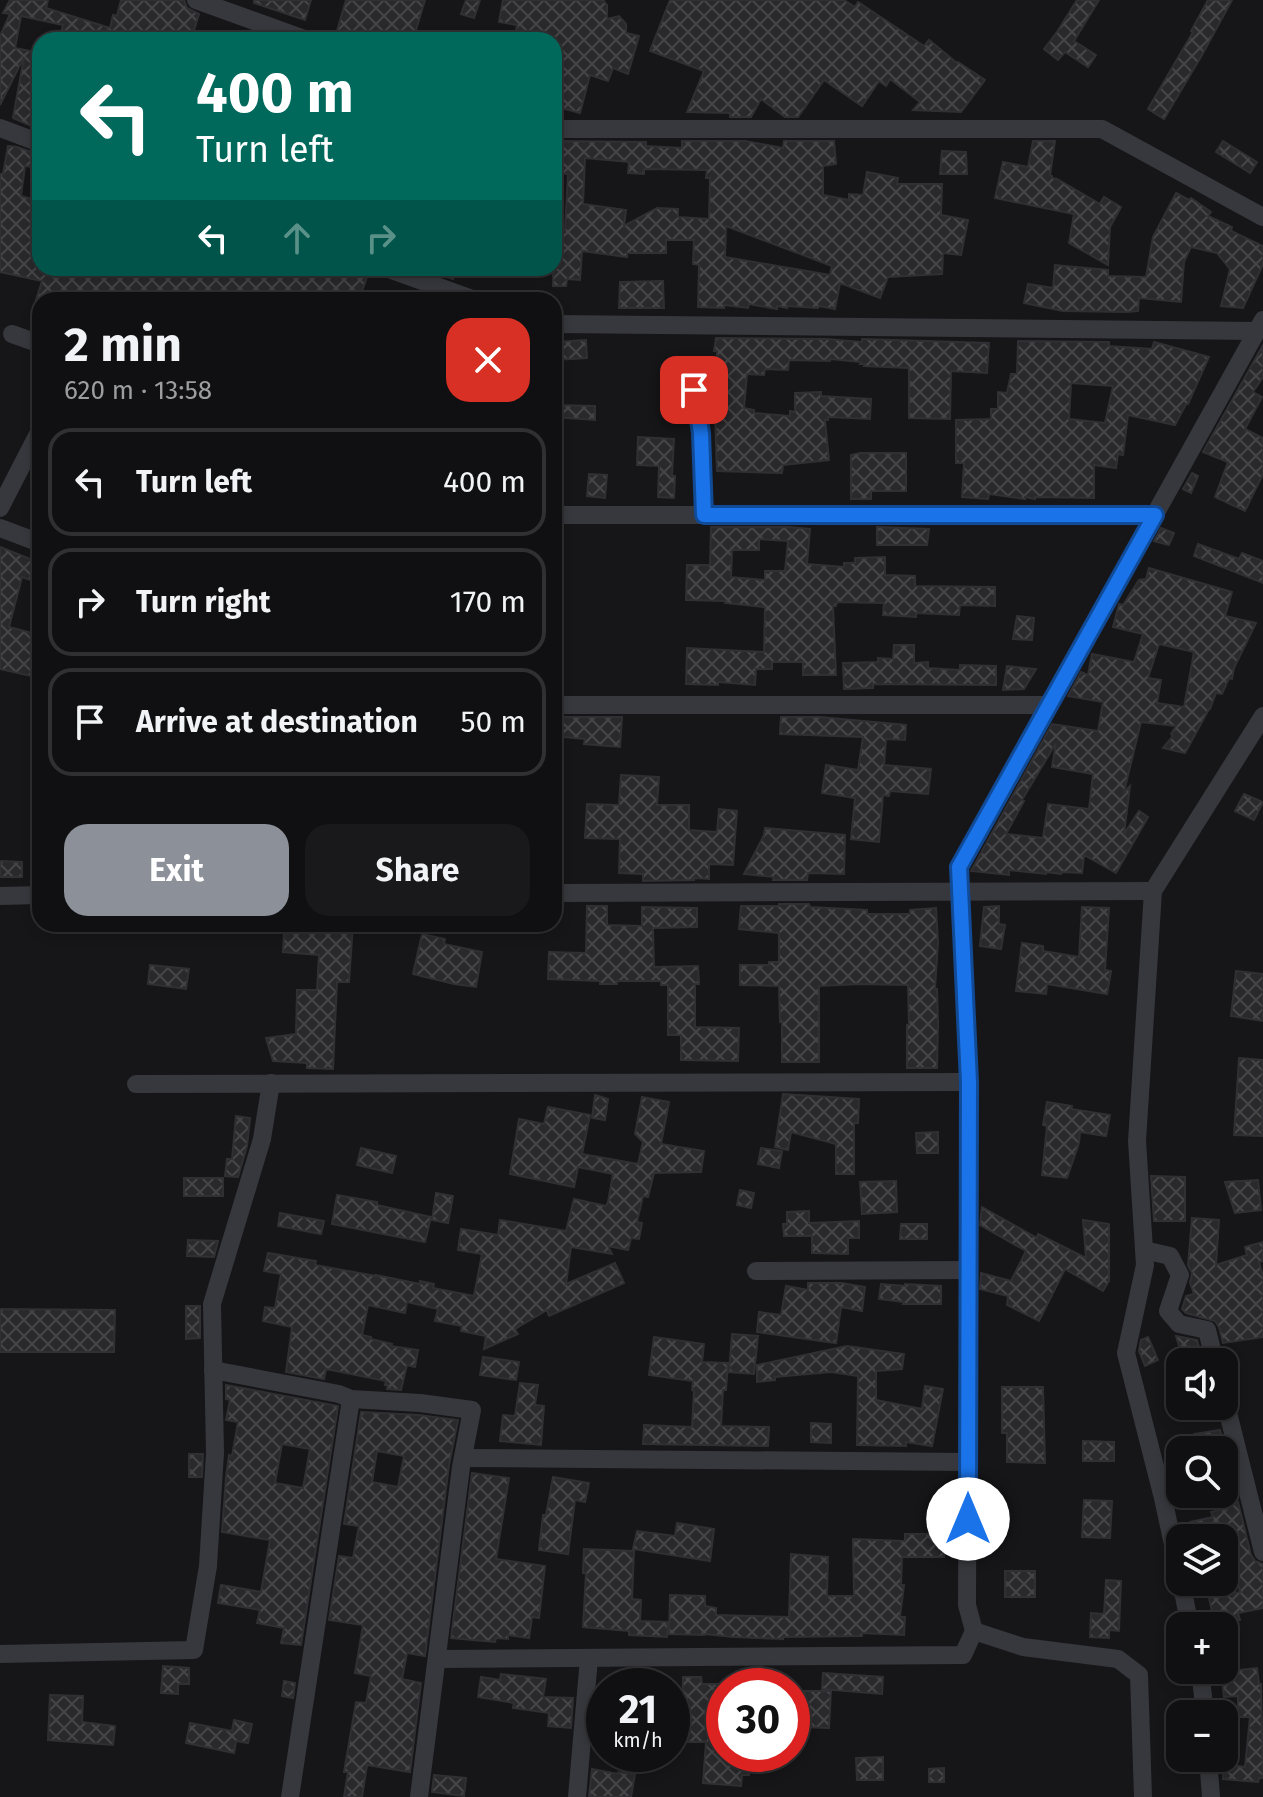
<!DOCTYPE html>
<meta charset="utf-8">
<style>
body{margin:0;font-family:"Fira Sans",sans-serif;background:#19191b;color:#f1f3f6;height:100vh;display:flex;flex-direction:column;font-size:30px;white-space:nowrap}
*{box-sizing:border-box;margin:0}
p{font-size:26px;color:#9c9d9f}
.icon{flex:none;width:44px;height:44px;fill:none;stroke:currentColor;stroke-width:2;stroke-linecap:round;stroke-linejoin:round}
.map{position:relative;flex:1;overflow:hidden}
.drawer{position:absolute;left:32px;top:292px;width:530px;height:640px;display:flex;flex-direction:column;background:#101012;border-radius:24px;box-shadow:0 4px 12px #0003,0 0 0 2px #303032}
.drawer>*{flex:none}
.banner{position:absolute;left:32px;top:32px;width:530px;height:244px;border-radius:24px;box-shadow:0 4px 12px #0003,0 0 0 2px #303032;background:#00695c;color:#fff;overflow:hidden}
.buttons{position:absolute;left:1166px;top:1348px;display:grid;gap:16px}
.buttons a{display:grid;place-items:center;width:72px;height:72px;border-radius:16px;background:#101012;box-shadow:0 4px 12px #0003,0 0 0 2px #303032;font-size:40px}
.speed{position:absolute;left:586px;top:1668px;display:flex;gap:16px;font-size:40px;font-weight:700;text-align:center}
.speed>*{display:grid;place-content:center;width:104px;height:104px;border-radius:50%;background:#101012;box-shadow:0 4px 12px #0003,0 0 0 2px #303032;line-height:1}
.speed small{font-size:20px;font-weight:400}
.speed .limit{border:12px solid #d22;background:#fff;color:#111}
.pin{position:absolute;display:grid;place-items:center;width:68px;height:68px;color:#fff;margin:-34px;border-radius:16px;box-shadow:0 4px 12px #0006}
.me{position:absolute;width:88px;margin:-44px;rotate:0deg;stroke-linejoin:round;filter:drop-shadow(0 0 6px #0008)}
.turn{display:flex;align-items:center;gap:28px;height:168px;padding:0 32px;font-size:36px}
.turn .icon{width:104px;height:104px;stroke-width:2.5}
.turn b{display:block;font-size:56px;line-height:68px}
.lanes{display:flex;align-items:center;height:76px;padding:0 32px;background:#0003;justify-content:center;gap:40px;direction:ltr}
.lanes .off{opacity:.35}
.round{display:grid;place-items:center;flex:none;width:84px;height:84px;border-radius:24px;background:#19191b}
.summary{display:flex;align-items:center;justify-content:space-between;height:136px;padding:0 32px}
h1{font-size:48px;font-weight:700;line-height:60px}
.action{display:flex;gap:16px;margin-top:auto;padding:16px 32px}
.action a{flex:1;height:92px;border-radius:24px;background:#8c9099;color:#fff;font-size:32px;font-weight:700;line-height:92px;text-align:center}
.action a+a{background:#19191b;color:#f1f3f6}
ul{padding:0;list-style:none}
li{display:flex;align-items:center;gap:24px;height:108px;margin:0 16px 12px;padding:0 16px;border:4px solid #303032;border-radius:24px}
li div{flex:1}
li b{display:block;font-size:30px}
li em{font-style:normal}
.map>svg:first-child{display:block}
</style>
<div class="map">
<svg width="1263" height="1797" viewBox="0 0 1263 1797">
<defs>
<pattern id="building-cross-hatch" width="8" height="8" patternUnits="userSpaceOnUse" patternTransform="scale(2)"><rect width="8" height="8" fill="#29292c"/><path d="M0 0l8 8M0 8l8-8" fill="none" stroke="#454548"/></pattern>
</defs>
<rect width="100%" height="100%" fill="#161618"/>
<g fill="url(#building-cross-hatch)" stroke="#303034" stroke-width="2" fill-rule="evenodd">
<polygon points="10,0 48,0 46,8 110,28 113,15 117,16 121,0 184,0 187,8 199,14 191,40 59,40 63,25 21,16 15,48 40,53 32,104 40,106 40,130 13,118 24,57 0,105 0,36 10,14 3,13"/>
<polygon points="254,0 311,0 305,20 254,3"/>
<polygon points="346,0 425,0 413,40 407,40 386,33 383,40 361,40 337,31"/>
<polygon points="466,0 480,0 474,18 461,14"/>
<polygon points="503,0 603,0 607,5 607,19 619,16 626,24 626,33 639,36 628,74 613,68 608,81 590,75 580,113 554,106 554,40 523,40 525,34 516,32 517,25 499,22"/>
<polygon points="670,0 844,0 855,7 858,2 924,46 929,40 957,63 958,62 985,80 961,112 913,110 920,102 890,79 886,86 879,81 862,106 824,80 798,117 785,117 761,99 751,117 730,117 730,113 687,112 704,71 650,51"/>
<polygon points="1077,0 1099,0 1074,41 1096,55 1088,67 1065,52 1058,60 1044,49 1057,32"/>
<polygon points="1208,0 1232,0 1202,55 1164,119 1148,109 1193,32 1191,31"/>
<path d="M557,141l89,1v4l36,2v-7h63l38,7 1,-7h50l2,23 -13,2v29l26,5v-6l14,1 4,-23 31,6 -1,6h45l-1,31 27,5 -7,35 -18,-2 -1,21 -54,3 -8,21 -40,-15 -5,26 -16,-3 -1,2 -31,-2v2l-10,-2v3l-28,-5 -1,4 -24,-3v3l-26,-1 1,-42 -6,-1 1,-24h-28v13h-39v4l-45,-6 -2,29 -13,-1 -1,7h-13l1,-57 11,1 3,-56 -12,-1zM585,158l44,4 -1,11 16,1v-5l63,1 -1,8h4l-1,41 -31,-2v-8l-21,-1 -33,18 2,-16 -43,-6zM726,226l106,40 -2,9 -105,-18z"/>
<polygon points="1033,141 1055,141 1050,175 1052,176 1052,178 1057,179 1100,204 1104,197 1121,207 1110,227 1108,265 1069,243 1074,214 995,198 1003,162 1028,167"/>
<polygon points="1223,141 1257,162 1250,173 1216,152"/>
<polygon points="8,146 17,147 40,155 40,168 25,166 21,196 40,201 40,268 271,268 310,275 311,268 337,268 367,277 359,300 292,300 263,295 261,300 187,300 173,297 172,300 36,300 42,281 0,272 0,174 3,174"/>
<polygon points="942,151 966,152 967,174 940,174"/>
<polygon points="1176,193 1189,200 1191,198 1211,212 1208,216 1232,227 1231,231 1263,246 1263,264 1243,308 1221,306 1230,269 1217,253 1191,247 1184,262 1181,302 1139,298 1138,311 1126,312 1063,311 1024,303 1028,284 1053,288 1055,265 1108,270 1108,276 1146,277 1153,237"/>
<polygon points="428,268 456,268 453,279 428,270"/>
<polygon points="663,281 664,308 619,308 620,282"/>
<polygon points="716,338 826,339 862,342 862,339 989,343 987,373 951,371 950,419 909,418 909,368 864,366 865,364 860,364 861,362 830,359 830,361 789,360 788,370 765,369 764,375 747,374 744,408 754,410 754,413 790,416 790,411 795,412 795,393 821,392 821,396 871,399 870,419 828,417 828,420 825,420 829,460 783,465 782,473 717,471 715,415 717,351 714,351"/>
<polygon points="586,340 587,358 554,360 554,342"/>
<path d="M1018,341l91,1v4l43,3 2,-7 55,15 -21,47h-2l-11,21 -47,-10 -5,40 -5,-1 -2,14 -22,-3v33l-59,-1v2l-10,-2v2l-36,-5 -1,5 -26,-2 2,-34h-8v-43l35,-1v-10h7v-17l9,1 4,-19h6zM1071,383l42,3 -8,37 -36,-4z"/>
<polygon points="1263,345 1263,377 1253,392 1262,397 1245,429 1263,438 1263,474 1245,511 1215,497 1228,462 1203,452"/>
<polygon points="554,405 595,406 595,420 554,417"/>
<polygon points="638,437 674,439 672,476 675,476 674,498 658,497 659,466 637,465"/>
<polygon points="860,453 906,453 906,491 871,491 871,499 851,499 851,455"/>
<polygon points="1192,473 1198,476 1191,493 1183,489"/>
<polygon points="589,474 607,475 605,498 587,496"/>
<path d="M711,527h77l22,2 -3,35 37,3v-4h11v-5l30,-1v18l30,1v10l80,1v19l-35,-1 -1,10 -43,-2v4l-33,-2 1,-12 -47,-1 -1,4h-3l3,69h-33v-13h-31v7h-16l-1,16 -37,-3v3l-32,-1 1,-36 77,4 1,-45 -40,-4 1,-2 -40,-1 1,-35h23zM759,539l29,2 -3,30h-20v9l-34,-3 1,-27h27z"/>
<polygon points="877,527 929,529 927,545 877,545"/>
<polygon points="1161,528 1174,533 1169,545 1154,541"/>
<polygon points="1198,544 1239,559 1242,553 1263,561 1263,583 1194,556"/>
<polygon points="0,547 40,563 40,579 35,577 33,581 22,577 9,627 40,635 40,678 0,669"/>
<path d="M1149,568l83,24 -7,24 31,7 -22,45 -2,11 -3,-1 -7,16 -6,-1 -6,16h-1l-24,44 -22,-5 10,-12 -2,-2 5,-8 -35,-4 -17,70 6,-6 -6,48 15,-23 9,6 -32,56 -32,-18 -2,18 -20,-1 -1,2 -15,-2v2l-37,-4v5l-38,-4 81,-147 46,7 5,-29 -35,-6 13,-24 7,3 4,-21 42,8 9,-28 -30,-7 6,-23 4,1 16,-25 7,-1zM1159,644l35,8 -10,55 -27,-4 4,-23 -13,-2zM1056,743l-4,24 41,7 -4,35 -41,-5 -5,34 -37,-4 18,-33 -2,-1z"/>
<polygon points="1017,616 1034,618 1032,640 1013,639"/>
<polygon points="894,645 914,645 914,663 928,662 928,668 960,670 960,665 996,666 996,685 873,684 873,688 844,689 843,663 878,662 878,658 893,659"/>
<polygon points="1007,666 1036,669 1024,689 1003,690"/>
<polygon points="554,717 622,717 620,747 584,744 585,739 554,736"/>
<polygon points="781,717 820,717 906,725 905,740 886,739 884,765 931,769 928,794 890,791 889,796 883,795 879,842 851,839 855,798 822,793 826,765 858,770 863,737 780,734"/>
<polygon points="621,775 659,777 657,805 689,805 689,830 717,832 719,809 737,811 733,865 709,864 709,879 694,878 694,880 643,881 643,874 619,873 620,839 585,838 587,804 619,805"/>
<polygon points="1244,794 1263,802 1254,820 1235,811"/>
<polygon points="765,828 845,835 844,874 808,873 807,880 773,880 774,877 744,874 764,835"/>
<polygon points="0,861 22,862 22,877 0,877"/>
<polygon points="779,904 809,904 810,907 867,910 867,914 910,914 910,910 936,908 938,942 935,989 937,989 938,1023 937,1068 907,1068 907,1025 909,1025 908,985 859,984 819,986 819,1062 782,1062 782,1022 780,1022 779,986 740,985 740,965 769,965 769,962 779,962 779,933 739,929 741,906 779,906"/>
<polygon points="587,906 607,906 607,925 642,926 642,907 697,908 697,927 653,928 654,967 698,966 699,984 695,984 695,1027 739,1028 738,1061 681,1060 681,1035 668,1035 668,985 661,985 661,981 617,981 617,984 600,984 600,981 548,979 549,952 586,953"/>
<polygon points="999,906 999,924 1005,925 1001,949 980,946 984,907"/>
<polygon points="1082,907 1109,908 1105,970 1111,971 1107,994 1047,984 1046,994 1016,991 1022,943 1043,946 1043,951 1079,957"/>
<polygon points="288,924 353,924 349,982 337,982 333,1069 307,1068 307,1063 273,1061 266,1038 296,1034 297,990 317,990 319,955 283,952 284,934 287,934"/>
<polygon points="422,934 445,939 444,944 482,952 476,987 454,984 413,974"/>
<polygon points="150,965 189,969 186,989 148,984"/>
<polygon points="1236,971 1263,974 1263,1021 1231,1016"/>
<polygon points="1239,1058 1263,1060 1262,1136 1234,1135"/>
<polygon points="783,1094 859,1099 858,1123 854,1123 854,1174 836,1174 836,1144 791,1132 788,1150 775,1147"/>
<polygon points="595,1095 608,1099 605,1120 592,1118"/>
<polygon points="642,1097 669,1102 661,1144 704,1151 701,1172 654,1173 648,1197 643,1196 637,1222 642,1223 639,1239 631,1238 628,1250 608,1246 612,1254 571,1247 566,1284 615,1263 624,1283 549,1316 547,1310 515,1329 518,1334 484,1349 486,1336 461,1331 462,1326 435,1321 438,1309 407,1302 405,1313 368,1305 362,1335 371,1337 371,1339 392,1344 391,1346 418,1350 415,1367 407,1365 401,1390 387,1389 388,1385 385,1385 386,1381 326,1369 324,1379 286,1372 292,1327 263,1321 265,1307 275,1308 281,1274 264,1271 268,1253 316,1261 315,1265 376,1276 376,1275 420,1284 420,1281 434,1284 433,1288 474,1296 482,1254 458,1250 461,1229 498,1235 500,1220 566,1231 574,1199 606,1206 608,1202 613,1174 578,1167 574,1187 510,1174 519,1119 544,1124 548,1107 590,1115 582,1154 638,1164 643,1142 635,1134"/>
<polygon points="1047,1102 1072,1106 1071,1109 1110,1115 1106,1136 1080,1132 1079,1143 1067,1178 1042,1175 1047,1126 1043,1125"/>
<polygon points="236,1116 250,1118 247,1146 238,1177 225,1176 227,1159 232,1159"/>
<polygon points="938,1132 938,1153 917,1153 916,1133"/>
<polygon points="361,1148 396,1156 392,1173 357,1165"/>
<polygon points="761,1148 782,1151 779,1168 758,1164"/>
<polygon points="1151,1176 1185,1177 1185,1221 1154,1221"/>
<rect x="184" y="1178" width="39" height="18"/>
<polygon points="1258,1180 1261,1210 1235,1213 1225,1182"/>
<polygon points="896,1181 897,1212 862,1214 860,1182"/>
<polygon points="740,1190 754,1193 751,1208 737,1205"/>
<polygon points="436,1193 453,1196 448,1223 432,1220"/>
<polygon points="337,1195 377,1202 377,1205 431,1217 425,1242 332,1224"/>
<polygon points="982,1207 1037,1238 1038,1234 1086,1258 1083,1220 1109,1224 1109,1281 1103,1291 1065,1269 1039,1321 1007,1305 1008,1296 980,1289 981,1273 1011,1281 1026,1251 980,1225"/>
<polygon points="809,1211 809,1223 859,1221 859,1238 848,1238 848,1254 812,1253 812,1236 784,1236 783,1224 787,1224 787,1212"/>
<polygon points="280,1213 324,1221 321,1234 278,1226"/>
<polygon points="1192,1218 1219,1220 1216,1265 1247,1255 1245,1247 1263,1242 1263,1261 1259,1262 1263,1276 1263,1337 1223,1343 1219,1327 1215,1321 1186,1313 1182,1309 1186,1296 1194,1294 1190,1283 1192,1273 1188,1265"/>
<polygon points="901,1224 927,1224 927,1239 900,1239"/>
<polygon points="188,1240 218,1241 214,1257 187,1256"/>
<polygon points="808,1283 842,1283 865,1287 862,1311 841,1307 836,1343 757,1332 759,1312 781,1315 786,1286 808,1290"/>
<polygon points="881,1284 905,1286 905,1284 941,1286 941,1304 903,1304 904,1302 879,1299"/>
<polygon points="186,1306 200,1306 200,1338 186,1339"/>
<polygon points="0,1309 115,1310 114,1352 0,1352"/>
<polygon points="732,1334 758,1336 754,1374 729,1372"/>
<polygon points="1176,1336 1197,1340 1203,1362 1194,1362 1190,1346 1180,1349"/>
<polygon points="654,1337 704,1344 702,1362 728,1363 726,1390 723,1390 721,1426 769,1427 768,1446 643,1444 644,1425 692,1427 694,1391 692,1390 693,1381 649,1375"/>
<polygon points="1148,1337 1158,1360 1145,1366 1139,1351 1141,1340"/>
<polygon points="847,1346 904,1354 902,1369 876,1371 876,1400 922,1409 925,1386 943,1389 932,1446 906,1442 906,1446 857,1445 858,1376 831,1372 775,1377 775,1380 757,1382 757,1365"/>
<polygon points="483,1357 519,1362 516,1380 480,1375"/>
<polygon points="520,1383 538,1385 535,1405 544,1406 541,1445 500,1441 503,1415 515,1416"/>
<path d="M226,1385l112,21 -37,239 -20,-2 3,-15 -27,-5 3,-13 -42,-7 3,-18 40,7 9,-52 -48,-8 4,-55 3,-22 3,1 6,-34 -12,-2 4,-20 -4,-1zM282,1444l28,5 -7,39 -28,-5z"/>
<polygon points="1002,1387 1043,1387 1045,1463 1007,1462 1007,1433 1002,1433"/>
<path d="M361,1412l58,3 39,5 -9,45 -24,191 -18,-3 -5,26 19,4 -11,89 -43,-7 -5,32h-18l4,-25h-4l12,-70 10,1 5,-27 -16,-3 8,-48 -34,-5 10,-64 14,2 6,-32 -15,-2zM377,1451l27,5 -6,31 -26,-5z"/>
<polygon points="811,1423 831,1424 831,1443 811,1442"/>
<polygon points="1220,1430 1225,1450 1196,1450 1194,1434"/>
<polygon points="1083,1441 1114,1442 1114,1461 1083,1461"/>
<polygon points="189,1454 203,1454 202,1477 189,1477"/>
<polygon points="472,1473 509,1478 496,1559 545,1566 539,1618 532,1617 529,1638 508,1635 508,1639 496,1638 495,1642 451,1638"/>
<polygon points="553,1477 589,1483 585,1502 575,1500 568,1554 539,1550 543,1515 546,1515"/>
<polygon points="1084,1500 1112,1501 1110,1538 1082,1537"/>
<polygon points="1238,1502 1251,1555 1255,1561 1263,1564 1263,1608 1238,1613 1240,1620 1215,1625 1209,1598 1240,1592 1233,1559 1224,1561 1224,1532 1194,1538 1190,1522 1213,1517 1211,1512 1228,1508 1227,1504"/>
<polygon points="677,1523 714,1529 710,1561 633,1549 637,1531 675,1536"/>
<polygon points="905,1534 944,1534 944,1557 902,1557 901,1585 904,1585 900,1617 905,1617 904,1635 862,1633 862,1636 783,1637 783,1639 734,1637 704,1634 704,1635 669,1634 670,1595 705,1596 705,1606 716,1608 716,1615 789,1617 791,1554 828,1557 827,1596 854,1596 853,1539 905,1541"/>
<polygon points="584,1549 634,1551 632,1599 641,1600 640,1621 668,1622 667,1637 629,1635 629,1631 583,1627 586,1573 583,1573"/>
<rect x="1005" y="1571" width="30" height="26"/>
<polygon points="1106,1580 1121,1581 1119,1631 1109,1630 1109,1638 1090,1637 1091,1613 1104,1614"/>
<polygon points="163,1666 189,1668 189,1684 178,1684 178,1694 161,1693"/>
<polygon points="1257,1668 1259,1684 1261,1684 1263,1778 1259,1778 1258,1782 1223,1779 1224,1764 1245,1767 1250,1717 1238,1717 1238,1696 1224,1697 1221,1672"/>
<polygon points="823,1673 883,1677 882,1694 822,1689"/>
<polygon points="501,1674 546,1679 543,1697 573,1698 571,1728 548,1726 549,1713 513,1708 514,1703 478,1697 481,1677 500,1680"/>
<polygon points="683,1677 701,1677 702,1684 722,1684 724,1754 743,1754 743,1758 751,1758 749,1775 742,1775 741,1786 703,1783 706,1742 672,1742 672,1713 682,1713"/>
<polygon points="284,1681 295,1683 293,1698 282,1696"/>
<polygon points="801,1691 831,1691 829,1728 802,1727"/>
<polygon points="50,1695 83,1696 82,1722 115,1726 113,1745 48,1740"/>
<polygon points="234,1720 252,1724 248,1743 236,1741 234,1753 186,1743 190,1723 232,1731"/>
<polygon points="883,1757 883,1780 857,1780 856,1758"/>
<polygon points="944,1768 944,1782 929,1782 929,1769"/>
<polygon points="592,1769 618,1774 618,1772 635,1774 631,1797 589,1797"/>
<polygon points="434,1775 466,1778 464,1796 432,1792"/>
</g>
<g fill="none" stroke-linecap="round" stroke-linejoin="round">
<g stroke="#37383d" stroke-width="18">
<polyline points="196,0 307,40"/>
<polyline points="0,128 40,143"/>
<polyline points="554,129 1102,129 1263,217"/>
<polyline points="386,268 475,300"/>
<polyline points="554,324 1257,331"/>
<polyline points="12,334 40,344"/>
<polyline points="694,390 701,433 704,515"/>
<polyline points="0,508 40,430"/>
<polyline points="554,515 1155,515"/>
<polyline points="0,528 40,543"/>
<polyline points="554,705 1049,705"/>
<polyline points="554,893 1153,891"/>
<polyline points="0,896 40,895"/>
<polyline points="136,1084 969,1082"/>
<polyline points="1144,1250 1170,1256 1180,1275 1168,1311 1179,1324 1207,1330 1215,1362"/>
<polyline points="756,1271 968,1270"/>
<polyline points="213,1370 339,1394 351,1399 420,1403 472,1410 461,1467 419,1797"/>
<polyline points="1224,1397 1263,1552"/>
<polyline points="463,1458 968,1462"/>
<polyline points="1180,1577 1163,1498 1126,1353 1145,1265 1137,1141 1153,891 1263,716"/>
<polyline points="1181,1582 1190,1626"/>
<polyline points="974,1631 1023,1647 1118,1659 1139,1675 1143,1797"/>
<polyline points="0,1654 194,1650 208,1566 215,1453 212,1304 262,1139 271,1083"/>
<polyline points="438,1659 963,1655 974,1631 967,1605 969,1082 959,867 1263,320"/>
<polyline points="1200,1670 1205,1714"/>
<polyline points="1208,1758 1211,1797"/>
<polyline points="290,1797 351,1399"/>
<polyline points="577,1797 589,1658"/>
</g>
</g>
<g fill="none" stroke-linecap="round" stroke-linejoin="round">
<defs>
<polyline id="route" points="694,390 701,433 704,515 1155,515 959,867 969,1082 968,1519"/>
</defs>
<use href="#route" stroke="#114b97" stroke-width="20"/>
<use href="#route" stroke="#1a73e8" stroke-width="14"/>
</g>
</svg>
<div class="buttons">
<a><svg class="icon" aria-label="sound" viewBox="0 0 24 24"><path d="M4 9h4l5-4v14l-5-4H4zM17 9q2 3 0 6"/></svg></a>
<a><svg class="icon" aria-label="search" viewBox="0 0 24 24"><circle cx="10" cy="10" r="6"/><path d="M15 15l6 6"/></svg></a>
<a><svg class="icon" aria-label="layers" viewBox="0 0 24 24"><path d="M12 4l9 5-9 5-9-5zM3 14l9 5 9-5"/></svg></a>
<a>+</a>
<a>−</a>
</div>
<div class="speed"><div>21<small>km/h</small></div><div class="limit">30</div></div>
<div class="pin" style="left:694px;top:390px;background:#d93025"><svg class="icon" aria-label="arrive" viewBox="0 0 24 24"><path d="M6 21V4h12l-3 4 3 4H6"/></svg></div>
<svg class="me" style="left:968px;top:1519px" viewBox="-20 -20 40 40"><circle r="19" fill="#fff"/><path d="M0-13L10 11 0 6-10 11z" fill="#1a73e8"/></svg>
<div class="banner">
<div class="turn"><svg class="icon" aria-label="left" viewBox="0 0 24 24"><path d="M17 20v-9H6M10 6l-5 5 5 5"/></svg><div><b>400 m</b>Turn left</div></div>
<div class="lanes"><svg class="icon" aria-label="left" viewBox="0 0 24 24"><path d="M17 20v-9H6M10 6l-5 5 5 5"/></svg><svg class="icon off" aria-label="ahead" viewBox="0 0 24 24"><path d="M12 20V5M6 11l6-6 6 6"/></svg><svg class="icon off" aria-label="right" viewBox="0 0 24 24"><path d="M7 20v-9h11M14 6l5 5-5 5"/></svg></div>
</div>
<section class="drawer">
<div class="summary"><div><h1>2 min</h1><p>620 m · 13:58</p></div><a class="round" style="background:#d93025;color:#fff"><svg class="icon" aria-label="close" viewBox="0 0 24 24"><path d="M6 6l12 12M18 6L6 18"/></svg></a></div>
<ul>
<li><svg class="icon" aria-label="left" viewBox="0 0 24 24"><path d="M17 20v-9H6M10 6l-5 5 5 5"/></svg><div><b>Turn left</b></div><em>400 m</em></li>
<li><svg class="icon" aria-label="right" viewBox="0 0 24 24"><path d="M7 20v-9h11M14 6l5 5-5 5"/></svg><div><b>Turn right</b></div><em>170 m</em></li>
<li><svg class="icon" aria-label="arrive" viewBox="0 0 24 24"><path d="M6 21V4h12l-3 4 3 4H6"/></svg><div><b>Arrive at destination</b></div><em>50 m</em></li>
</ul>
<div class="action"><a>Exit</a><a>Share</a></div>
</section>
</div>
